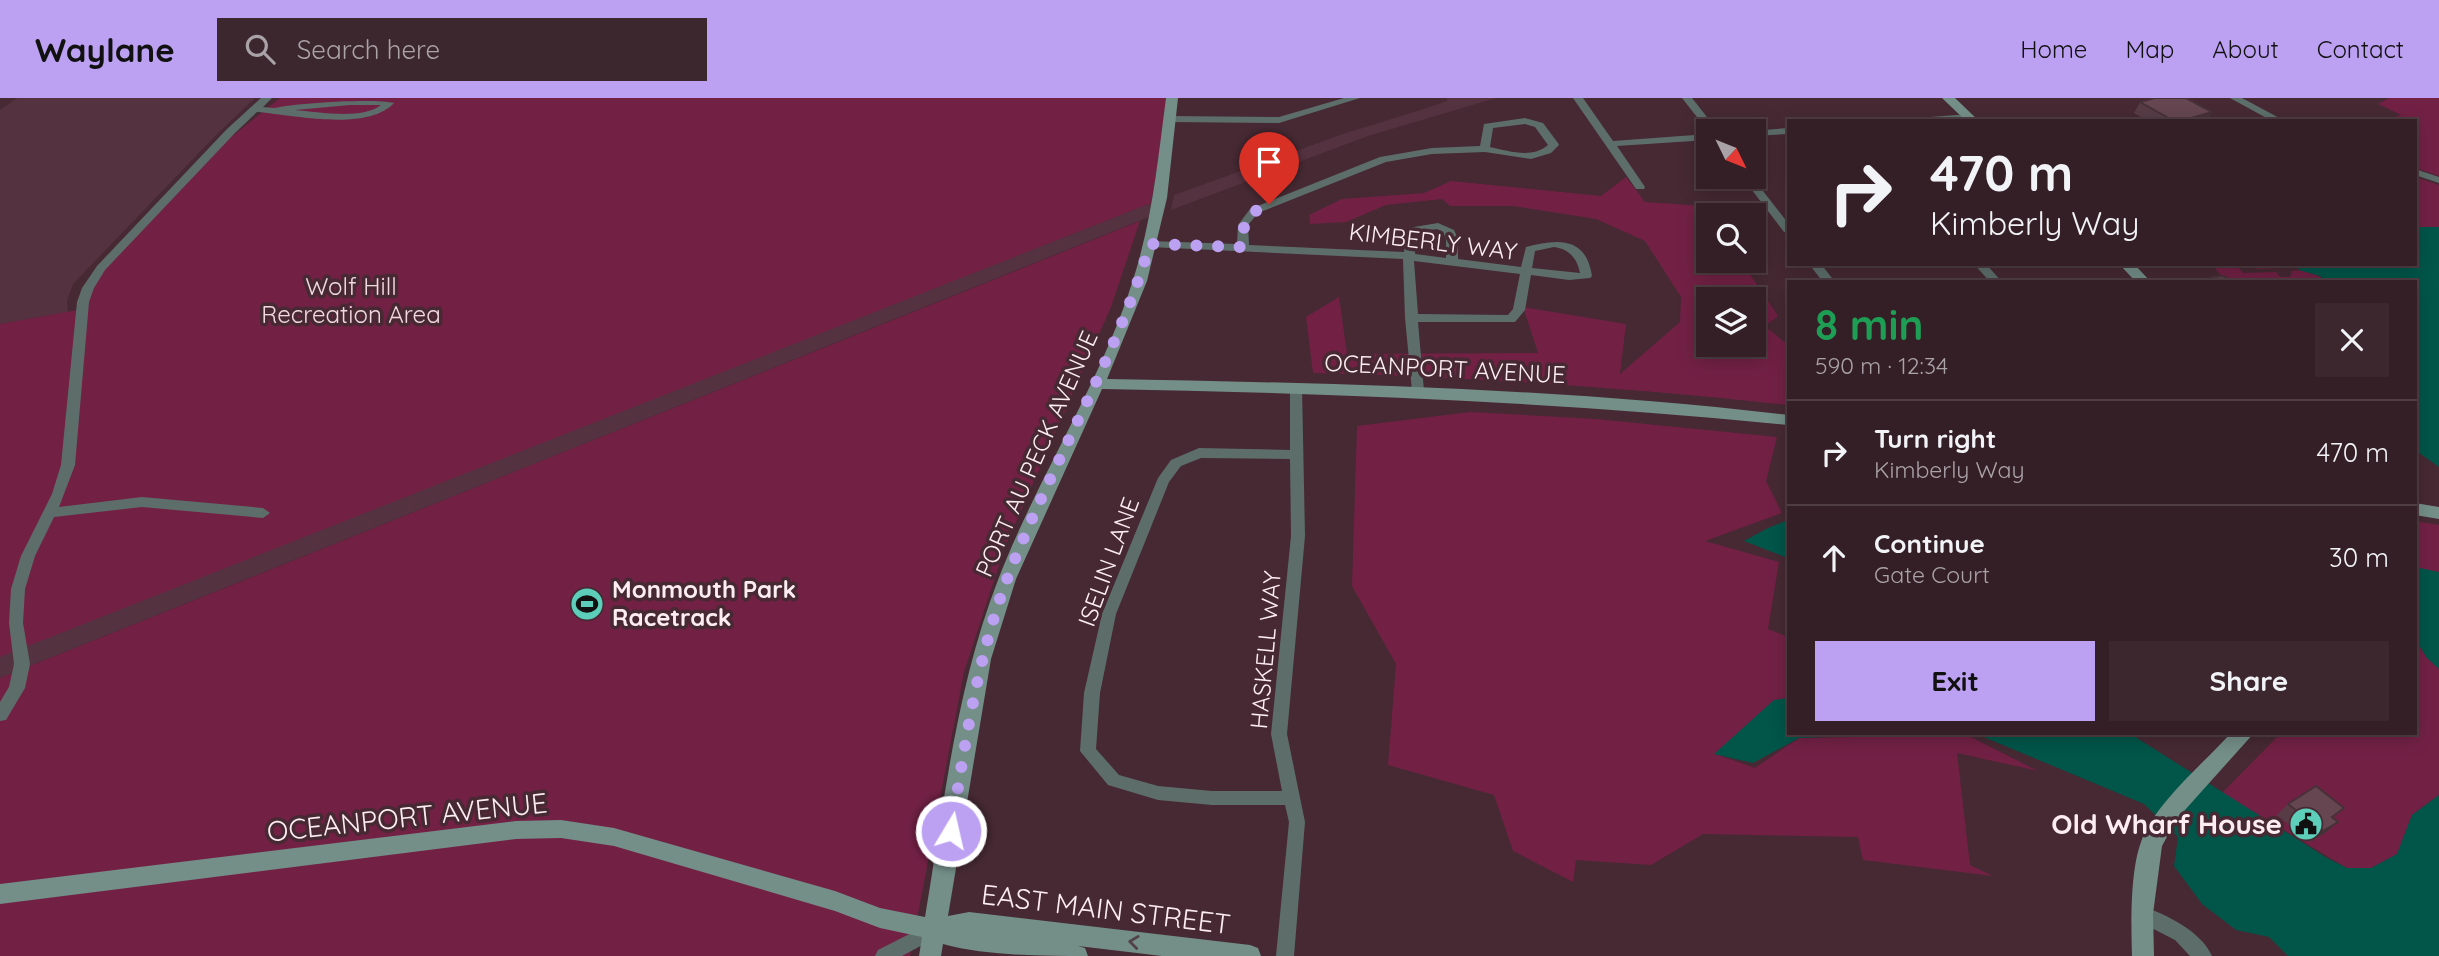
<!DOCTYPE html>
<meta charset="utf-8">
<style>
body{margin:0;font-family:Quicksand,sans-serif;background:#3c272e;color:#f1f3f6;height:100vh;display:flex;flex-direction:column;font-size:26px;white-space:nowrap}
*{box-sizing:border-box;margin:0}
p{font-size:23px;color:#a9a2a7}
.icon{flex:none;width:38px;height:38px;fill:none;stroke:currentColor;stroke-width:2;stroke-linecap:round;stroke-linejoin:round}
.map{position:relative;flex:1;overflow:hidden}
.panel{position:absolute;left:1787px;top:182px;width:630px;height:455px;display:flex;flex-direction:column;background:#341f26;border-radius:0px;box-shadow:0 4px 18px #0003,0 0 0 2px #4e3d43}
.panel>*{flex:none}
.guide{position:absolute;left:1787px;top:21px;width:630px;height:147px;border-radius:0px;box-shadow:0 4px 18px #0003,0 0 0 2px #4e3d43;background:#341f26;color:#f1f3f6;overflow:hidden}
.needle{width:46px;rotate:133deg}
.controls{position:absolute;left:1696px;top:21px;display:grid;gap:14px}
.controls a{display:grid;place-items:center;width:70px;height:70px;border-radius:0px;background:#341f26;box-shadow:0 4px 18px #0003,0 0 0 2px #4e3d43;font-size:35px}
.pin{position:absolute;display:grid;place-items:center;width:60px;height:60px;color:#fff;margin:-72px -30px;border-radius:50% 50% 50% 0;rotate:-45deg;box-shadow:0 0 7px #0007}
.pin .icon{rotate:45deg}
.me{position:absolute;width:77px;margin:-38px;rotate:9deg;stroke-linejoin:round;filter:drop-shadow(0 0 5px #0008)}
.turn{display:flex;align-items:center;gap:24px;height:147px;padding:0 28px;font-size:32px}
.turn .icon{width:91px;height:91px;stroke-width:2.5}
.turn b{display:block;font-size:49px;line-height:60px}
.round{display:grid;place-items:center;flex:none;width:74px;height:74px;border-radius:0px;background:#3c272e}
.head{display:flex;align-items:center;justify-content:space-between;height:119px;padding:0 28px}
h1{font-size:42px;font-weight:800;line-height:52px;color:#1e9e55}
.button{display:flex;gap:14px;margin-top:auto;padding:14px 28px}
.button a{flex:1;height:80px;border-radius:0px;background:#bca0f2;color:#111;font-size:28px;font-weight:800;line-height:80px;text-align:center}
.button a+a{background:#3c272e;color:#f1f3f6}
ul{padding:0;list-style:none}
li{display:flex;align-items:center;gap:21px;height:105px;padding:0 28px;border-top:2px solid #4e3d43}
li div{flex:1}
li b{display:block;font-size:26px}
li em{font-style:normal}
header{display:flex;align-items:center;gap:42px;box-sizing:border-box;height:98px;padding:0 35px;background:#bca0f2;color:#111}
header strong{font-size:33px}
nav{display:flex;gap:38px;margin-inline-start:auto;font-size:24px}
.search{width:490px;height:63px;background:#3c272e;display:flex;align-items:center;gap:18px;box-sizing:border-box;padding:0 24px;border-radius:0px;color:#a9a2a7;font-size:26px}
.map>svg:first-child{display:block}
</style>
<header>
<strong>Waylane</strong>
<div class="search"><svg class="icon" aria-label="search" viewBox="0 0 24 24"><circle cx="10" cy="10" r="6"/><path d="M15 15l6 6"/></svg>Search here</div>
<nav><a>Home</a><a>Map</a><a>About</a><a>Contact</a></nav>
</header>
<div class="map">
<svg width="2439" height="858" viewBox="0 0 2439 858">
<rect width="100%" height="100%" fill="#462933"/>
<g fill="#54323f">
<polygon points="17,0 255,0 216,37 73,186 67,203 68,214 0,226 0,12"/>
<polygon points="1447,0 1496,0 1368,38 1171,112 1174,97 1343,36 1427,10 1447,3"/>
<polygon points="1151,105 1149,119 0,580 0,558"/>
</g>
<g fill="#722145" fill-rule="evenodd">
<polygon points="280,0 1169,0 1151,105 0,559 0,226 83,211 96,178 206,59"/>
<polygon points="2389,0 2439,0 2439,78 2415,70 2415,23 2384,23 2401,17 2378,6"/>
<path d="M1626,79l19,25 59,4 6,9h-2v46h33l37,55 -13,10 23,19v60c-158,-17 -316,-28 -475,-32l-7,-56 33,-20 8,57 191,-1 -15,-46 103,17 -6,50 60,-52 1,-25 -36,-56 -49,-22 -83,-13h-63l-8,-7 -56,6 -40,17 -36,2 -1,-9 33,-16 82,-6 27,-12 150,15zM1708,201h46v46h-46z"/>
<polygon points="2415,79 2439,87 2439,129 2415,129"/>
<polygon points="1140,123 1111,209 1005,449 964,574 910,858 0,858 0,580"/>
<path d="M2212,166h95l-1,3 -49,2 -5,-5 -16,1 7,8 33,-1 4,5h10l2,-6c12,-2 26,4 35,11h-101z"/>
<polygon points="1470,314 1596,321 1777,339 1766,383 1782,415 1705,443 1779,464 1768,531 1788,539 1788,600 1774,602 1715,656 1755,670 1799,640 1967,637 2038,673 1957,655 1970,767 1993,778 1863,762 1858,739 1703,736 1651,767 1576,762 1573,784 1513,753 1494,697 1388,667 1396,566 1352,488 1357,328"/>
<polygon points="2415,423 2439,427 2439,474 2415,471"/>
<polygon points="2415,541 2427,560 2439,571 2439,697 2412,717 2397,756 2371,770 2347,770 2222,695 2281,635 2415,635"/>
</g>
<g fill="#025549">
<polygon points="2415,129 2439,129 2439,369 2415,352 2415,184 2327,184 2320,178 2299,172 2298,169 2307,166 2415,166"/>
<polygon points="1788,422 1788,460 1744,443 1768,430"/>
<polygon points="2415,469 2439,474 2439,571 2427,560 2415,541"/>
<polygon points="1788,600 1788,635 1936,635 1799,640 1753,665 1714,656 1774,602"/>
<polygon points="1974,635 2129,635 2327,760 2347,770 2371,770 2397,756 2412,717 2439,697 2439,858 2288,858 2269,839 2236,832 2202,806 2174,768 2178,739 2144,706"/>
</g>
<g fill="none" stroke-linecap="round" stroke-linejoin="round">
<g fill="#5d6e6a" fill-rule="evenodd">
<path d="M261,0h11l-9,9 11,1c23,-5 101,-10 120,-5 -27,29 -100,12 -137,9l-22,21 -130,137 -11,18 -5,14 -14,163 -16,42 83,-10 121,11 7,5 -7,5 -121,-11 -88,10 -19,39 -10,33 -2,34 7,41 -5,24 -19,32 -6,1v-19l9,-15 5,-23 -5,-41 2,-34 10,-33 31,-62 9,-29 16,-163 5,-14 15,-22 130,-137zM350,7h31c-18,15 -64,7 -86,5z"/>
<polygon points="1344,0 1360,0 1279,25 1170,24 1165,21 1170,18 1279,19"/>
<polygon points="1573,0 1583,0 1613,43 1708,36 1708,42 1617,48 1645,89 1644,91 1636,91"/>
<polygon points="1682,0 1692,0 1718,33 1708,33"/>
<polygon points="2230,0 2242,0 2285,23 2272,23"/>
<polygon points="1969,16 1974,19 1972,21 1912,23 1917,20"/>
<path d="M1525,20l18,5 15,20 1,2 -8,8 -20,6 -46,-7 -53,2 -46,8 -128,51 -10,12 1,20 155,7 4,-24 30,-5 16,7 4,9v20l63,8 5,-20c31,-8 60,-11 66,29l-2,2 -21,2 -38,-5 -6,35 -10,12h-97l6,69 -2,3 -4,1 -6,-4 -7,-73 -2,-59 -253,-12 -6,-3 6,-3 87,3 1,-19 12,-16 130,-52 52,-9 48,-2 4,-22zM1525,26l10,3 13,18c-16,14 -39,6 -58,2l3,-19zM1437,131l6,3 3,7v19l-31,-4 2,-22zM1554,149c15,2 23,11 26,26l-48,-5 3,-17zM1414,163l106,13 -7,35 -5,6 -90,-1z"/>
<polygon points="1788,30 1788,36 1754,38 1754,33 1750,33"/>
<polygon points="2415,71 2439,79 2439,85 2415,77"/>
<polygon points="1742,79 1752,79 1788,125 1788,135 1784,134"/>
<polygon points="1809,166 1821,166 1835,184 1823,184"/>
<polygon points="1974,166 1986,166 2002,184 1990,184"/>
<path d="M1296,286l6,4 3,148 -18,198 18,88 -11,134h-18l13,-134 -4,-17h-73l-54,-5 -50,-15 -28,-34 4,-58 18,-79 56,-136 13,-18 28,-12 91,2v-62zM1201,360l89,1 1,77 -20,198 11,57h-70l-54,-5 -39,-11 -23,-26 4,-56 16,-79 53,-132 12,-16z"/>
<path d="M2142,808c25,9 59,25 70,50h-22l-15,-16 -39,-20 -3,-6 3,-6z"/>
<polygon points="935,823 941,825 944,831 941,837 902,858 875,858 878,852"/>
</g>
<g fill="#748e88" fill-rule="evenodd">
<path d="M1166,0h12l-11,100 -20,83 -40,98c227,4 455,9 681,36v10c-228,-23 -457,-32 -686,-36l-86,190 -25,80 -43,257 21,-4 281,33 8,3 3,8h-99l-84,-10 7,2 3,8c-47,0 -101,0 -145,-12l-2,12h-22l3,-19 -42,-9 -45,-17 -221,-65 -53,-8 -45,1 -516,65v-20l516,-63 45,-1 53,8 221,63 45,17 45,9c19,-113 31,-229 73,-337 39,-102 102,-195 135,-300 19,-59 25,-121 33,-182z"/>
<polygon points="1942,0 1955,0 1979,23 1966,23"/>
<polygon points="2119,166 2134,166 2151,184 2136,184"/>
<polygon points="2415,405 2439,409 2439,421 2415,417"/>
<path d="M2231,635h23l-78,87 -14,26 -9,68 1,42h-22c-1,-32 -2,-84 9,-114 14,-39 62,-78 90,-109z"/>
</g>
</g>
<g fill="#573c46">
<polygon points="2140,4 2212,14 2207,23 2147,23 2134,15"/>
<polygon points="2211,179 2232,184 2208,184"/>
<polygon points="2288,706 2344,710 2333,720 2338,724 2325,735 2310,744 2277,717"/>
</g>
<g fill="#473139">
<polygon points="2212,14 2207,23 2181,23"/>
<polygon points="2338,724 2325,735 2310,744 2323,733"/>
</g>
<g fill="#654651" stroke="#473139" stroke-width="2">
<polygon points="2155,0 2186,0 2212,14 2181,23 2174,23 2140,4"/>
<polygon points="2224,178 2232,184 2217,184 2211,179"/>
<polygon points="2316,688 2344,710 2332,719 2338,724 2323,733 2288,706"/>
</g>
<defs><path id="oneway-chevron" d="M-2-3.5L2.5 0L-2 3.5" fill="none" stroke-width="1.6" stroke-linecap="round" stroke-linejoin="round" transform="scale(1.75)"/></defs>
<use stroke="#524248" href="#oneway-chevron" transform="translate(1134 844) rotate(-173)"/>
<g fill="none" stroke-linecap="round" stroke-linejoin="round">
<path stroke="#bca0f2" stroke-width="12" stroke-dasharray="0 21.6" d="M951,733c14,-85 25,-168 55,-249 43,-115 109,-220 144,-338l92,3c0,-24 5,-34 27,-43"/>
</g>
<defs>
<symbol id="stadium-disc" viewBox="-11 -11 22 22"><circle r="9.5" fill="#5cceba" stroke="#462933"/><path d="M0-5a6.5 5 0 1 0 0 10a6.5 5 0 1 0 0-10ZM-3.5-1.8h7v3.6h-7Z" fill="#111"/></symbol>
<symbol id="civic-disc" viewBox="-11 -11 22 22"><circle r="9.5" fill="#5cceba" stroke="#462933"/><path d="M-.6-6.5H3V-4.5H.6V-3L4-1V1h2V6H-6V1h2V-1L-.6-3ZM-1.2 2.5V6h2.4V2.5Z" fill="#111"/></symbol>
</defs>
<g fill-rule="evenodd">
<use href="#stadium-disc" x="568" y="487" width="38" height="38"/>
<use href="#civic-disc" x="2287" y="707" width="38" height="38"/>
</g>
<g text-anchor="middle" stroke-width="7" stroke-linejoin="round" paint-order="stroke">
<g font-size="24" fill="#fdedf2" stroke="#462933">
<text transform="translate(1433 144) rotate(7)" y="8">KIMBERLY WAY</text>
<text transform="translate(1445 271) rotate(3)" y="8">OCEANPORT AVENUE</text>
<text transform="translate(1037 356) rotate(-66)" y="8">PORT AU PECK AVENUE</text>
<text transform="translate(1109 464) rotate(-70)" y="8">ISELIN LANE</text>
<text transform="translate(1266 552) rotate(-85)" y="8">HASKELL WAY</text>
</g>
<g font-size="24" fill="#f1d8e0" stroke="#462933">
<text x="351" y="197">Wolf Hill<tspan x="351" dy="28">Recreation Area</tspan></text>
</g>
<g font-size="24" font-weight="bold" fill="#fdedf2" stroke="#462933" text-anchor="start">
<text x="612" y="500">Monmouth Park<tspan x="612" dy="28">Racetrack</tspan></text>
</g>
<g font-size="28" fill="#fdedf2" stroke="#462933">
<text transform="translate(407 719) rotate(-6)" y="10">OCEANPORT AVENUE</text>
<text transform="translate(1106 811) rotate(7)" y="10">EAST MAIN STREET</text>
</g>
<g font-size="28" font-weight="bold" fill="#fdedf2" stroke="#462933" text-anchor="end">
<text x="2282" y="736">Old Wharf House</text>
</g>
</g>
</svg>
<div class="controls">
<a><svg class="needle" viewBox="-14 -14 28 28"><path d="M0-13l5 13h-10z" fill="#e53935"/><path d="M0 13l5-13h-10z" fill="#a9a2a7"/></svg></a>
<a><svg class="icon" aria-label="search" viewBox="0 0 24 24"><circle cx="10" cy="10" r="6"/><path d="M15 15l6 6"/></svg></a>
<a><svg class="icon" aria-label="layers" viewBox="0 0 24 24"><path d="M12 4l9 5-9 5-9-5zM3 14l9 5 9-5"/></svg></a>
</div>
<div class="pin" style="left:1269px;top:106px;background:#d93025"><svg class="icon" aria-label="arrive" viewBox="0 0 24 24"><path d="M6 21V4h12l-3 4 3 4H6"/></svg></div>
<svg class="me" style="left:951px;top:733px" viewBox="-20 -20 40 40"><circle r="17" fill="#bca0f2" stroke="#fff" stroke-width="3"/><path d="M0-11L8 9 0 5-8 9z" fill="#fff"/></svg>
<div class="guide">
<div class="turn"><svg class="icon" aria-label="right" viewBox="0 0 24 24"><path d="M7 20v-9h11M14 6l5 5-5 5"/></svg><div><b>470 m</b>Kimberly Way</div></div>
</div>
<section class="panel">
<div class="head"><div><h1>8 min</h1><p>590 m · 12:34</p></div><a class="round"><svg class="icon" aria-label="close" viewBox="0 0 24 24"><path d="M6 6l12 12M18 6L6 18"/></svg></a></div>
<ul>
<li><svg class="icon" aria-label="right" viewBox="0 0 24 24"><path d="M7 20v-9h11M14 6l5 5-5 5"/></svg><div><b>Turn right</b><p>Kimberly Way</p></div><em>470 m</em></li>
<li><svg class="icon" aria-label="ahead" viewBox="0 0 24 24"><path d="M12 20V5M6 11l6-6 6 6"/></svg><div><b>Continue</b><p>Gate Court</p></div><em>30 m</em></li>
</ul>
<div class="button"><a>Exit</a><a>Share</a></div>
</section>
</div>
